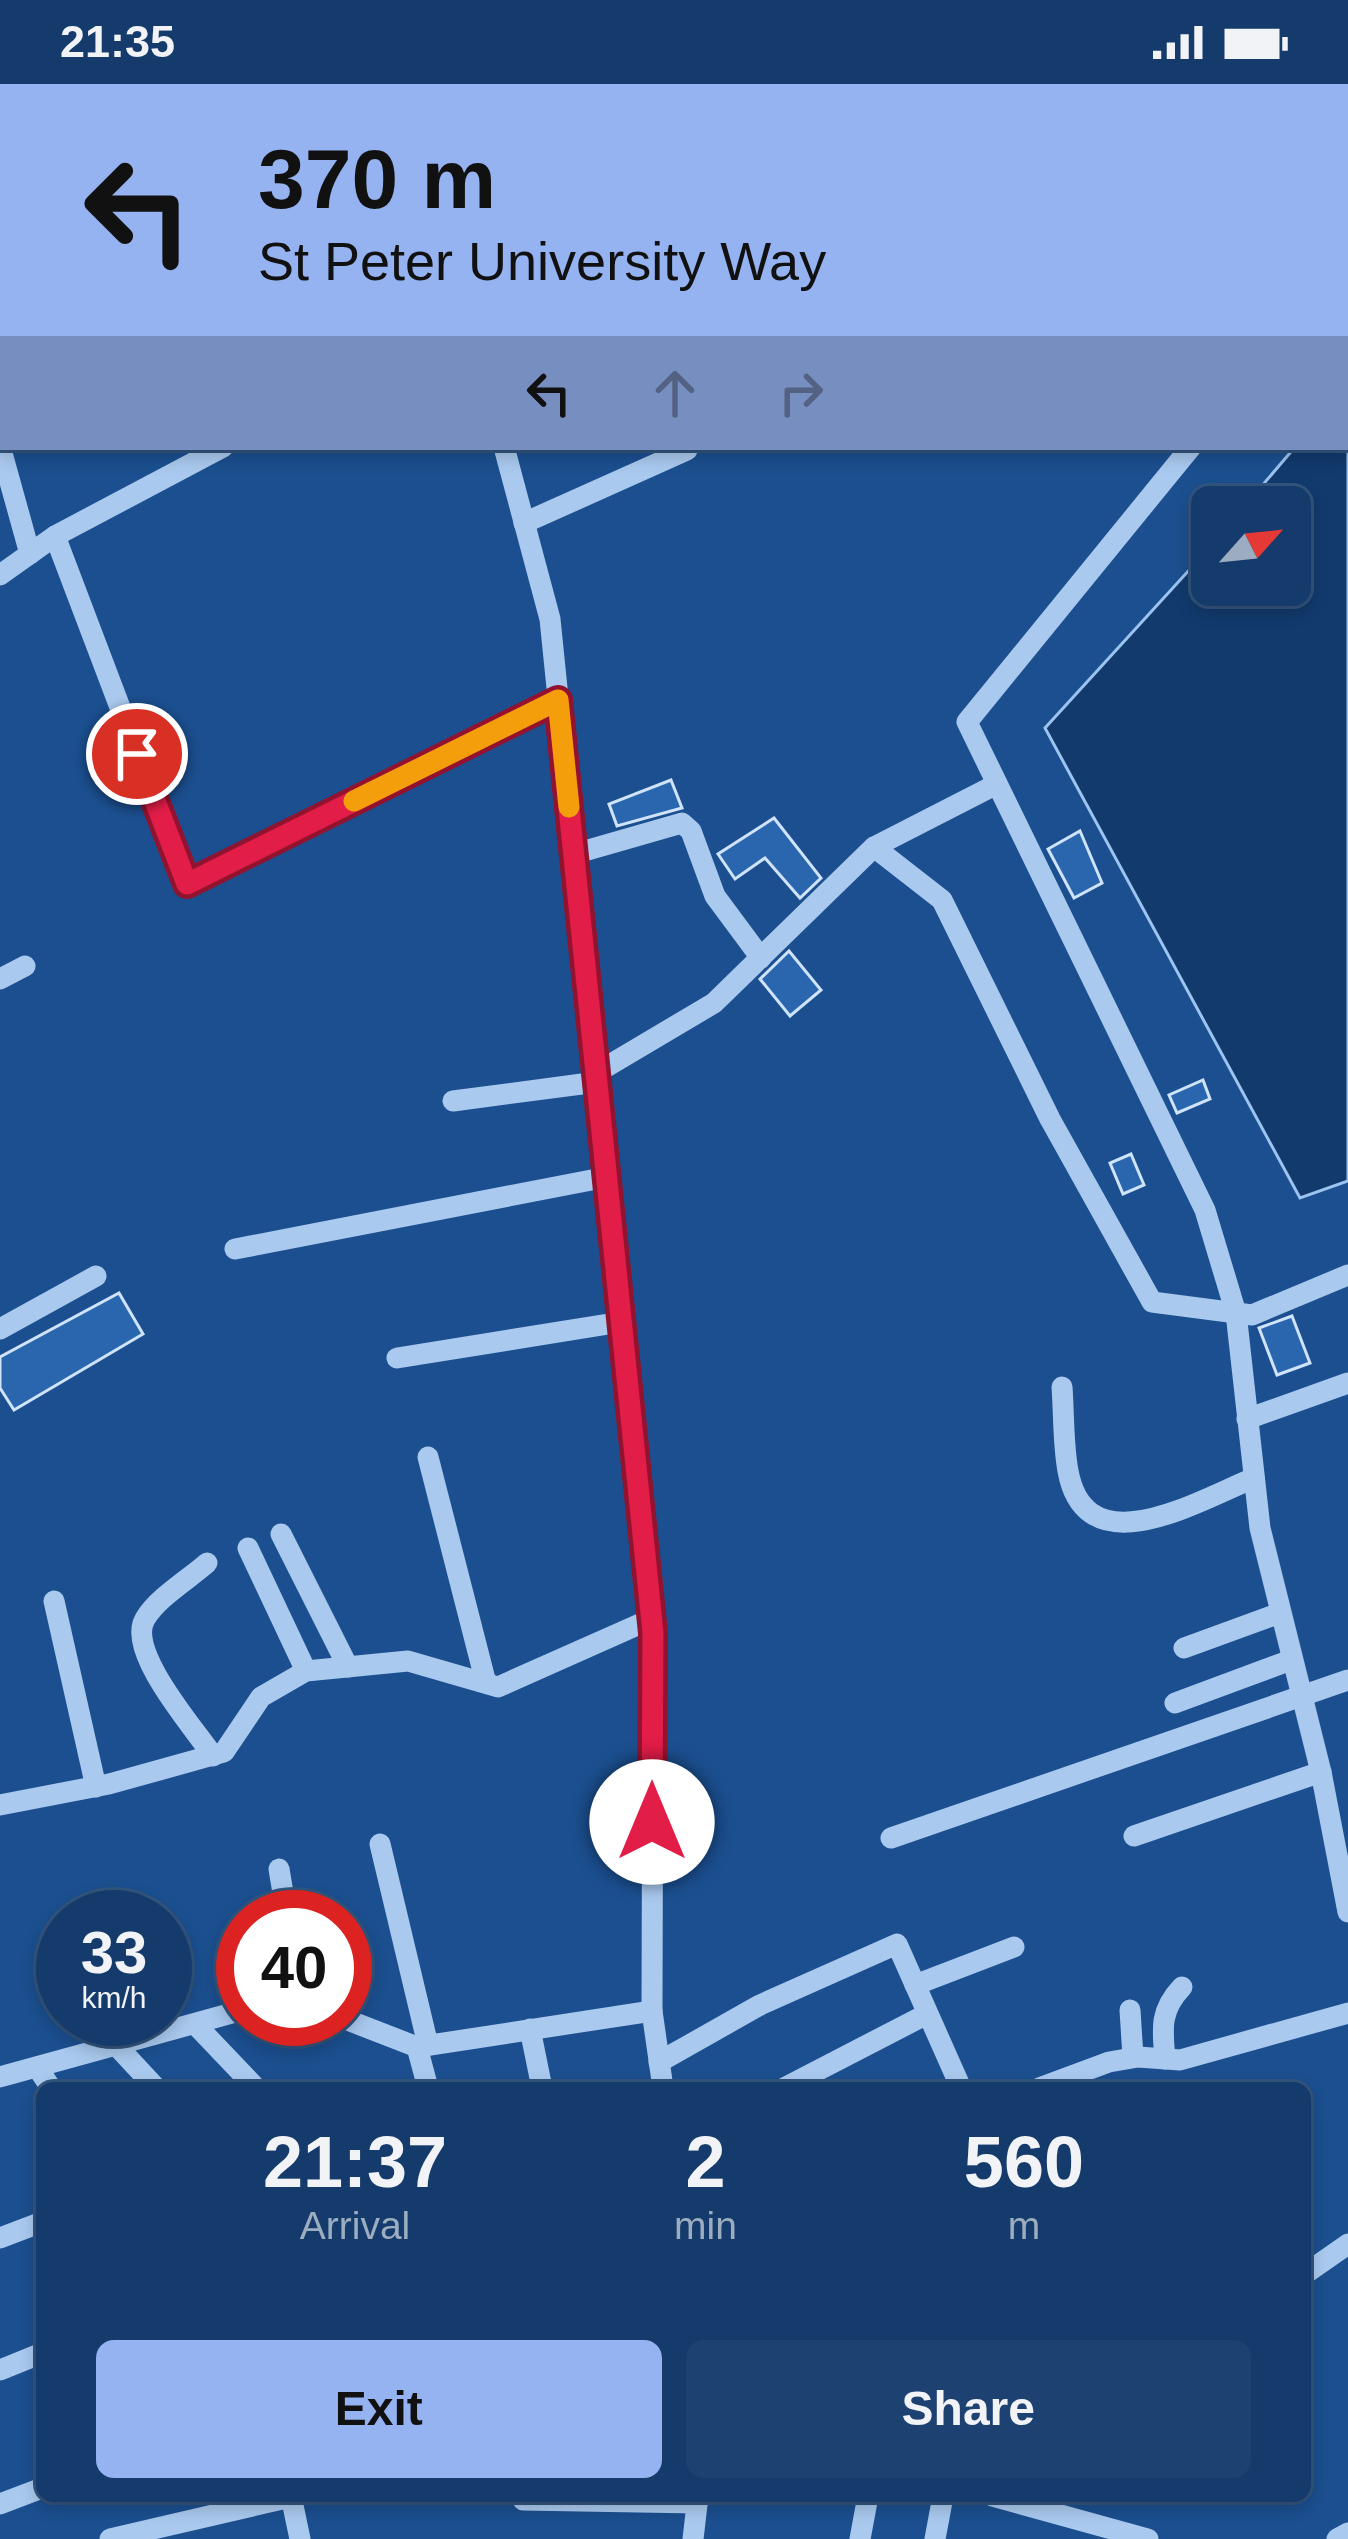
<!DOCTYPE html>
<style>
body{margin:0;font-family:Arial,sans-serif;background:#1d4271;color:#f1f3f6;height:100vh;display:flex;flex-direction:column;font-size:45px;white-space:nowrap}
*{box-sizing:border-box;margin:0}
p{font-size:39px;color:#9dadc1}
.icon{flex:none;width:66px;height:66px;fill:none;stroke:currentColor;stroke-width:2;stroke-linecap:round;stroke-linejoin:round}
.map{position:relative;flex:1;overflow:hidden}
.panel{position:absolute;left:36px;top:1998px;width:1275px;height:420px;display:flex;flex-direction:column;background:#143b6b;border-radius:18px;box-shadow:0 6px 18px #0003,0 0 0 3px #33557e}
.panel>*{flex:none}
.top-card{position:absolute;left:0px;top:0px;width:1350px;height:366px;box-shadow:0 6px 18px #0003,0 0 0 3px #33557e;background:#95b2f1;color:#111;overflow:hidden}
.needle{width:78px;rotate:63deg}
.controls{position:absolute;left:1191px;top:402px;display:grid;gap:24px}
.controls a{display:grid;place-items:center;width:120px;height:120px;border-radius:18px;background:#143b6b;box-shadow:0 6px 18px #0003,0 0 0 3px #33557e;font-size:60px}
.speed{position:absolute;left:36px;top:1806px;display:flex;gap:24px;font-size:60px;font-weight:700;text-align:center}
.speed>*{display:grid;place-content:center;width:156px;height:156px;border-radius:50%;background:#143b6b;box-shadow:0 6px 18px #0003,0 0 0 3px #33557e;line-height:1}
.speed small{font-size:30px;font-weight:400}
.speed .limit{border:18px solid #d22;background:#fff;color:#111}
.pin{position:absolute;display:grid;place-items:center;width:102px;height:102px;color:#fff;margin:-51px;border:6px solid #fff;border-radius:50%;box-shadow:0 3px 12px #0007}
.me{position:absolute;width:132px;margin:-66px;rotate:0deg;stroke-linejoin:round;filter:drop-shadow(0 0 9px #0008)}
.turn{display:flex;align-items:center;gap:42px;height:252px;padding:0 60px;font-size:54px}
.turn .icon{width:156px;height:156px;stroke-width:2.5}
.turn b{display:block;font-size:84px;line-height:102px}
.lanes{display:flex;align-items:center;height:114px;padding:0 60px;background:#0003;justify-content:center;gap:60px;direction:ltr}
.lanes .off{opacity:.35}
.eta{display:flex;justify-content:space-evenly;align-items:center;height:204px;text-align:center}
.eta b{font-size:72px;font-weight:700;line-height:84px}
.primary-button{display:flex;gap:24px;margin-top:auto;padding:24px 60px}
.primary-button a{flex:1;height:138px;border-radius:18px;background:#95b2f1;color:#111;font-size:48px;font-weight:700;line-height:138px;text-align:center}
.primary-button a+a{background:#1d4271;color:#f1f3f6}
.status{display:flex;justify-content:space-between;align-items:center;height:84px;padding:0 60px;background:#143b6b;direction:ltr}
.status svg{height:33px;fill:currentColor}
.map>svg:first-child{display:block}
</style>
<div class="status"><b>21:35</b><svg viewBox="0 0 49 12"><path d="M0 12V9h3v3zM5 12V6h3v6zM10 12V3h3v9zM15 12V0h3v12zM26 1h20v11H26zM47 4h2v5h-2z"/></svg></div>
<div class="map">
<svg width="1348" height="2455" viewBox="0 0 1348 2455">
<rect width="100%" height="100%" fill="#1b4f8f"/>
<polygon fill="#123a6d" stroke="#9cc4f0" stroke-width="3" points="1178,0 1348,0 1348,1097 1300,1114 1045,644 1212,461 1212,501 1290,501 1290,423 1244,423 1295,363 1347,363 1347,3"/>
<g fill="#2a66ad" stroke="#cfe3fa" stroke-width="3">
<polygon points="671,696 682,724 617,742 609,720"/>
<polygon points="774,734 821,794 800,814 765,774 735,795 718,770"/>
<polygon points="1080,747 1102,799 1074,814 1048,765"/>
<polygon points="789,867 821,906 790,932 760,895"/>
<polygon points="1203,996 1210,1015 1177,1029 1169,1011"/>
<polygon points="1131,1070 1144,1101 1123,1110 1110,1079"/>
<polygon points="119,1209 143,1250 14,1326 0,1304 0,1273"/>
<polygon points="1292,1232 1310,1279 1277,1291 1259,1244"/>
</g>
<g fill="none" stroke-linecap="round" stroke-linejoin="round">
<g stroke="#a9c9ee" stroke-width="21">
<polyline points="184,0 185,3"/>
<polyline points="449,0 449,3"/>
<polyline points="1156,0 1156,3"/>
<polyline points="79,3 85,0"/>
<polyline points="0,40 3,39"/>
<polyline points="0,362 30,470"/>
<polyline points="504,363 550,535 653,1549 652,1927 663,2004"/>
<polyline points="1191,363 967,638 1205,1126 1236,1229 1260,1444 1321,1688 1348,1828"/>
<polyline points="524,439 687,366"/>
<polyline points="55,452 187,800 558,616"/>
<polyline points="0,491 55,452 223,363"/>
<polyline points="874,763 997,700"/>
<polyline points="574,770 682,739 691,747 715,812 761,874"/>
<polyline points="0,895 25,882"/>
<polyline points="596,989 714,919 874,763 942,816 1050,1035 1152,1218 1252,1231 1348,1191"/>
<polyline points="453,1017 597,998"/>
<polyline points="235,1165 607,1093"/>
<polyline points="0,1245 96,1192"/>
<polyline points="397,1274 621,1238"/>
<path d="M1062,1303c2,27 1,57 6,84 18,98 131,29 186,7"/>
<polyline points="1247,1335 1348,1299"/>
<polyline points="428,1373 486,1599"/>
<polyline points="281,1450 348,1583"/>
<polyline points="248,1464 306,1587"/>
<path d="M207,1479c-18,16 -50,35 -62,56 -19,32 49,109 68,137"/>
<polyline points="54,1517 96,1703"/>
<polyline points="1184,1564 1280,1529"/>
<polyline points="1175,1619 1291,1576"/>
<polyline points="0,1721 109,1700 224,1668 261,1613 306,1587 408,1577 498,1603 651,1535"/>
<polyline points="1134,1752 1321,1688"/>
<polyline points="891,1754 1348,1596"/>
<polyline points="380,1760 428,1961"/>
<polyline points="279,1785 287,1833"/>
<polyline points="915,1901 1014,1863"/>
<polyline points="1130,1926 1133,1973"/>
<polyline points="345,1935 417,1963"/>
<polyline points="195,1940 256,2004"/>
<polyline points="530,1945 542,2004"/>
<polyline points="116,1961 156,2004"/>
<path d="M1165,1975c-3,-31 -5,-49 17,-72"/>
<polyline points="659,1978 760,1921 897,1860 961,2004"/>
<polyline points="37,1983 51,2004"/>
<polyline points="0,1993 243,1926"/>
<polyline points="428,2004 417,1963 652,1927"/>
<polyline points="784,2004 927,1930"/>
<polyline points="1039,2004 1109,1978 1138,1973 1180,1976 1348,1929"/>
<polyline points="0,2154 42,2138"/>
<polyline points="1305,2190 1348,2160"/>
<polyline points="0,2286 42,2269"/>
<polyline points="291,2412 300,2455"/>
<polyline points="992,2412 1148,2455"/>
<polyline points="523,2416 697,2419"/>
<polyline points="0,2420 42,2404"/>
<polyline points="110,2455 291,2413"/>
<polyline points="693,2455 698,2412"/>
<polyline points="860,2455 868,2412"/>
<polyline points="935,2455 943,2412"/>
<polyline points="1337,2455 1348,2449"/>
</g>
</g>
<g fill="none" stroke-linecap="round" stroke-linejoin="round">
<defs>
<polyline id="route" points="137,670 187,800 558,616 653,1549 652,1738"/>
</defs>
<use href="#route" stroke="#92132f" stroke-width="30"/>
<use href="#route" stroke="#e11d48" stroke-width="21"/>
<polyline stroke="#f59e0b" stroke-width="21" points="354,717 558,616 569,723"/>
</g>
</svg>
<div class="controls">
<a><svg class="needle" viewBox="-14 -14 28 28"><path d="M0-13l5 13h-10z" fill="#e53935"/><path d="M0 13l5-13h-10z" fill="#9dadc1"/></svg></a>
</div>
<div class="speed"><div>33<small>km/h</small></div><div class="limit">40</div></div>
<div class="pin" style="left:137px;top:670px;background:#d93025"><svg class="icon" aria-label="arrive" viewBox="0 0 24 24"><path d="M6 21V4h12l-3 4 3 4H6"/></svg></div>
<svg class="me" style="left:652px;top:1738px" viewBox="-20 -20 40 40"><circle r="19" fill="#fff"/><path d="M0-13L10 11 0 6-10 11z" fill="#e11d48"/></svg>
<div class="top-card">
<div class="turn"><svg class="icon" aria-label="left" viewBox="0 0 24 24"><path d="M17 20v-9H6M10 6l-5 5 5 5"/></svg><div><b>370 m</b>St Peter University Way</div></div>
<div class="lanes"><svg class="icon" aria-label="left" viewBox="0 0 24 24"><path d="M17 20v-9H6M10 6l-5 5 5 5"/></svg><svg class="icon off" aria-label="ahead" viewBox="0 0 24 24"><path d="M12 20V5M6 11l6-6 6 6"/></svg><svg class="icon off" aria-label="right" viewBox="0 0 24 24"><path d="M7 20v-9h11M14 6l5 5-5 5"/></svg></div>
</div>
<section class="panel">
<div class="eta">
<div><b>21:37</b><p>Arrival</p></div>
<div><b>2</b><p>min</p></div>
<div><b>560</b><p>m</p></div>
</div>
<div class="primary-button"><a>Exit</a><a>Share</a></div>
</section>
</div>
